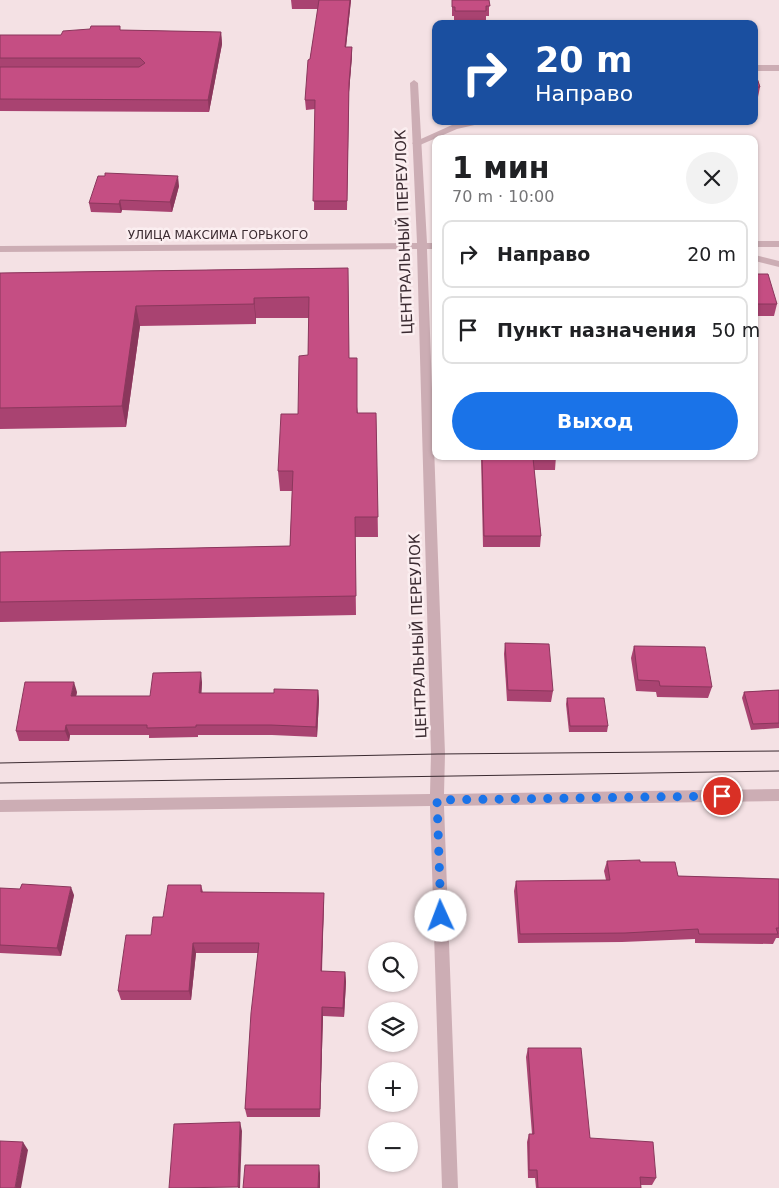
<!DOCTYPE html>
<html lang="ru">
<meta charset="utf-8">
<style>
body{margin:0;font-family:"DejaVu Sans",sans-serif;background:#f2f2f2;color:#202124;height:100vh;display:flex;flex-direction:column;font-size:19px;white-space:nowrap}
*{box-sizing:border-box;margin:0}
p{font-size:16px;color:#757577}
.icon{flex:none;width:28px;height:28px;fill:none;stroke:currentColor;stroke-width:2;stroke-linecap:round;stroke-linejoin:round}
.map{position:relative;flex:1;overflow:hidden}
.panel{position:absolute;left:432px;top:135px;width:326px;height:325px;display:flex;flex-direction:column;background:#fff;border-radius:10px;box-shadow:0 1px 4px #0004}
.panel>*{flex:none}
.hud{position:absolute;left:432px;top:20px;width:326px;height:105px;border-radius:10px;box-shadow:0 1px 4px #0004;background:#1a4fa0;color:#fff;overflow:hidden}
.buttons{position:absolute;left:368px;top:942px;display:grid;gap:10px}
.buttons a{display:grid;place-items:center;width:50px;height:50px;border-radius:50%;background:#fff;box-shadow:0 1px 4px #0004;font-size:25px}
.pin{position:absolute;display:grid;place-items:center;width:42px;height:42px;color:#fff;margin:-21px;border:2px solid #fff;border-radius:50%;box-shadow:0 1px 5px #0007}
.me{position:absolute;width:55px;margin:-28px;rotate:358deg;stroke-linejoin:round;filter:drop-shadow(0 0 4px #0008)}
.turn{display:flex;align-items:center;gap:18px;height:105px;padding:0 20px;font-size:22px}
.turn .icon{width:65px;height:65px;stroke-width:2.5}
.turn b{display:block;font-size:35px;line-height:42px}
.round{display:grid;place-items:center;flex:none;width:52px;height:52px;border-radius:26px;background:#f2f2f2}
.head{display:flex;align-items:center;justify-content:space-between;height:85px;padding:0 20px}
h1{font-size:30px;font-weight:600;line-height:38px}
.button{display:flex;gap:10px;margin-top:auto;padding:10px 20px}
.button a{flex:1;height:58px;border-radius:30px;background:#1a73e8;color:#fff;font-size:20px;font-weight:600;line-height:58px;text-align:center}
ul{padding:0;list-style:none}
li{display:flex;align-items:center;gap:15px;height:68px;margin:0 10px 8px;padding:0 10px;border:2px solid #e0e0e0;border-radius:10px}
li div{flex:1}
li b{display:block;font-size:19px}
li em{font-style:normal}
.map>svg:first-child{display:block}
</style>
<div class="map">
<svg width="779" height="1188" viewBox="0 0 779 1188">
<rect width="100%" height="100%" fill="#f4e1e4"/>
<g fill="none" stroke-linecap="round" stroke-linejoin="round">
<g fill="#ccadb4" fill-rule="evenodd">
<rect x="755" y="65" width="24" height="6"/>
<polygon points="472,121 492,121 457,129 420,145 414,145 412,143 452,125"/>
<polygon points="755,255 779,261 779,267 755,261"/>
</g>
<g fill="#ccadb4" fill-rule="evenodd">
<polygon points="414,80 418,83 427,243 436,243 436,249 427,249 445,754 444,794 779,789 779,801 444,806 458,1188 442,1188 430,806 0,812 0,800 430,794 431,754 417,249 0,252 0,246 417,243 410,83"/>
<rect x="755" y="241" width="24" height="6"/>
</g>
<g stroke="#3b2b31" stroke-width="1">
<polyline points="0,763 438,754 779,751"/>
<polyline points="0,783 779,771"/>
</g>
</g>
<g fill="#a94371">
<polygon points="291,0 351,0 346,47 352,47 352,56 349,92 347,210 314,210 315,109 306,110 305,100 310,59 318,9 292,9"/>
<polygon points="452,0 489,0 489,16 486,16 486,21 454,21 454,16 452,16"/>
<polygon points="121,30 221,32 222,44 209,112 0,111 0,35 61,35"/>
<polygon points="755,72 760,87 758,97 755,97"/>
<polygon points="179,186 172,212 122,210 121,213 91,212 89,203"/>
<polygon points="348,268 349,358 358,413 376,413 378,537 355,537 356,615 0,622 0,552 290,546 292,491 280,491 278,471 298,414 308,355 309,318 256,318 256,324 140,326 126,427 0,429 0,273"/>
<polygon points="755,274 777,304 774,316 755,316"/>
<polygon points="481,456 556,456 555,470 534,470 541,536 540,547 483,547"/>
<polygon points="505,643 553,691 551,702 507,701 504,654"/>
<polygon points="634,646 712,687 708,698 657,697 656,692 636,691 631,658"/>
<polygon points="202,682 201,693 274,693 318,690 319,700 317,737 272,735 198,735 198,737 149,738 149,735 70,735 69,741 19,741 16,731 77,692 76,696 150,696"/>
<polygon points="779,690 779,728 751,730 742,698 744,692"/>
<polygon points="567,698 608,726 607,732 569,732 566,704"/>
<polygon points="607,861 640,862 678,876 779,879 779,938 776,938 773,944 695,943 695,939 622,942 518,943 514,891 516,881 606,880 604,871"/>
<polygon points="201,885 203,892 324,902 322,972 345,972 346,982 344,1017 323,1016 320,1117 247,1117 245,1109 258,953 196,953 191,1000 121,1000 118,991 163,917"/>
<polygon points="0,888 74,895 61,956 0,953"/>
<polygon points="528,1048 590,1138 656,1178 652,1185 641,1185 641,1188 536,1188 535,1178 528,1178 527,1142 529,1134 532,1134 526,1057"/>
</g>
<g fill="#8a375c">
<polygon points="350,0 351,0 345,56 345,47"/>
<polygon points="221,32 222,44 209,112 208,100"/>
<polygon points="352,47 352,56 349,92 347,210 349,83"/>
<polygon points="178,176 179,186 172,212 170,202"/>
<polygon points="120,200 122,210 121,213 119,204"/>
<polygon points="254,298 256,318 256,324 254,304"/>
<polygon points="136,306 140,326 126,427 122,406"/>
<polygon points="201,672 202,682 201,704 199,693"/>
<polygon points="74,682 77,692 74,706 71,696"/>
<polygon points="318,690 319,700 317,737 316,727"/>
<polygon points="66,725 70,735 69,741 65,731"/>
<polygon points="71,887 74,895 61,956 57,948"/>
<polygon points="324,893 324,902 321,981 321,971"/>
<polygon points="193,943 196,953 191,1000 189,991"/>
<polygon points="345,972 346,982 344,1017 343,1008"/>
<polygon points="322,1007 323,1016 320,1117 320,1109"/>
<polygon points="240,1122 242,1131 240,1188 238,1188"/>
<polygon points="23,1142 28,1150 21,1188 15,1188"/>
<polygon points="319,1165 320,1173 320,1188 318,1188"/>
</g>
<g fill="#c54e83" stroke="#8a375c">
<polygon points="319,0 350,0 345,47 352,47 349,83 347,201 313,201 315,100 305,100 308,60 310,59"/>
<polygon points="452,0 489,0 490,6 486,6 486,11 455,11 455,7 452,7"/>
<polygon points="91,26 120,26 120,30 221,32 208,100 0,99 0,67 139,67 145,63 140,58 0,58 0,35 61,35 63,31 90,29"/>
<polygon points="755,72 760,87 755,87"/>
<polygon points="105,173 178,176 170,202 120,200 119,204 89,203 98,176 105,176"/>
<polygon points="348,268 349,358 357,358 357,413 376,413 378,517 355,517 356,596 0,602 0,552 290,546 293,471 278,471 281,414 298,414 299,356 308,355 309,297 254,298 254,304 136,306 122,406 0,408 0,273"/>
<polygon points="755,274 768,274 777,304 755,304"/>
<polygon points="482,456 556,456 556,458 533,458 541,536 484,536"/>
<polygon points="505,643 549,644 553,691 508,690"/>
<polygon points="634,646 705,647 712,687 660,686 659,681 638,680"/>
<polygon points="201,672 199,693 274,693 274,689 318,690 316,727 271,725 196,725 196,727 147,728 147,725 66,725 65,731 16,731 25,682 74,682 71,696 150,696 153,673"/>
<polygon points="779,690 779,723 753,724 744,692"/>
<polygon points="567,698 604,698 608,726 570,726"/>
<polygon points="640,860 640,862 675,862 678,876 779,879 779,928 776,928 778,934 699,934 698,929 625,933 520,934 516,881 610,880 607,861"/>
<polygon points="22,884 71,887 57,948 0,945 0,888 20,889"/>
<polygon points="168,885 201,885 201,892 324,893 321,971 345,972 343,1008 322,1007 320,1109 245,1109 251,1013 259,943 193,943 189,991 118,991 126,935 151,935 153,917 163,917"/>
<polygon points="528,1048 581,1048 590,1138 653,1142 656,1178 640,1177 641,1188 538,1188 537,1170 529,1170 529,1134 534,1134"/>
<polygon points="240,1122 238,1187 169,1188 174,1124"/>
<polygon points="0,1141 23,1142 15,1188 0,1188"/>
<polygon points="245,1165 319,1165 318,1188 243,1188"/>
</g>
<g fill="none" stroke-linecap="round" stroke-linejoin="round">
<polyline stroke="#1a73e8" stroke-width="9" stroke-dasharray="0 16.2" points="441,916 437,800 722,796"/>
</g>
<g text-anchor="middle" stroke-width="5" stroke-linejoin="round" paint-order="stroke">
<g font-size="12" fill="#3b2b31" stroke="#fbeef0">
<text x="218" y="239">УЛИЦА МАКСИМА ГОРЬКОГО</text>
</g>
<g font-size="15" fill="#3b2b31" stroke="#fbeef0">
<text transform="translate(404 232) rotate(-92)" y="5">ЦЕНТРАЛЬНЫЙ ПЕРЕУЛОК</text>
<text transform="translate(418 636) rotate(-92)" y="5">ЦЕНТРАЛЬНЫЙ ПЕРЕУЛОК</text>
</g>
</g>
</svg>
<div class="buttons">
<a><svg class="icon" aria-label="search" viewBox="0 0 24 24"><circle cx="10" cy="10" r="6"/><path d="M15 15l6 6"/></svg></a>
<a><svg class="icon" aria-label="layers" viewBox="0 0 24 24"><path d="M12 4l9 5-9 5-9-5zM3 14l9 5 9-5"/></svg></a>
<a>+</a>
<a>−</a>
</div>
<div class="pin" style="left:722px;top:796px;background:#d93025"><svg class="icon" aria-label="arrive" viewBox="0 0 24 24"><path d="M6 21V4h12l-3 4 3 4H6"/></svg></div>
<svg class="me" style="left:441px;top:916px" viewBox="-20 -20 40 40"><circle r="19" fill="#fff"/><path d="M0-13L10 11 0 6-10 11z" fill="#1a73e8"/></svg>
<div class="hud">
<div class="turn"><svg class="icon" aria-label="right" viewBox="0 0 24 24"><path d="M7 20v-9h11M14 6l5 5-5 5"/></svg><div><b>20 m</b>Направо</div></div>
</div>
<section class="panel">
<div class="head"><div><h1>1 мин</h1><p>70 m · 10:00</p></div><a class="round"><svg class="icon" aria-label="close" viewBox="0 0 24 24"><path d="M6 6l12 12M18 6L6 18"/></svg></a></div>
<ul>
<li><svg class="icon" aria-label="right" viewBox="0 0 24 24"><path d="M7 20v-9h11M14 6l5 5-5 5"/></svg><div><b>Направо</b></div><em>20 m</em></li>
<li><svg class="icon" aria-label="arrive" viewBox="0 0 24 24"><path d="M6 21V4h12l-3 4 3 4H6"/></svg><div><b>Пункт назначения</b></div><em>50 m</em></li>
</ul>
<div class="button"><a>Выход</a></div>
</section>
</div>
